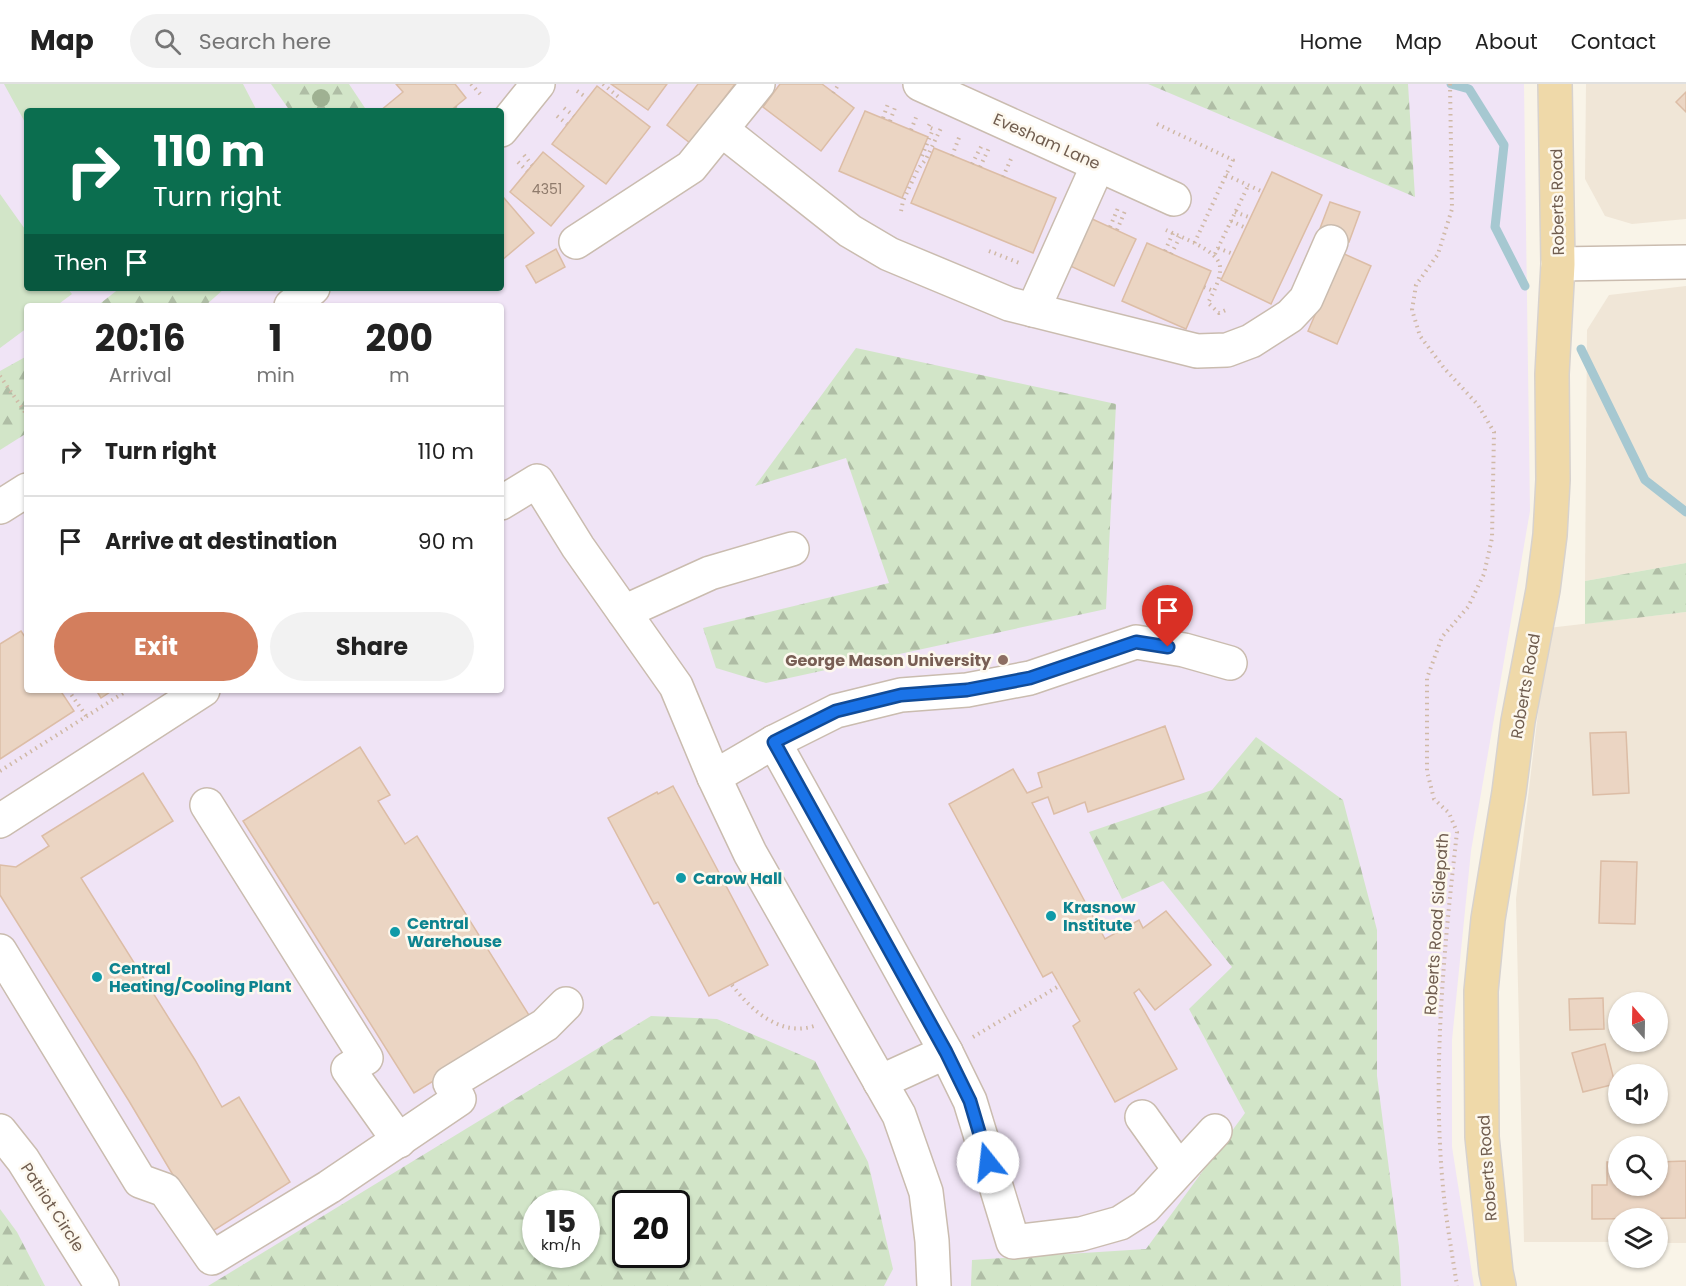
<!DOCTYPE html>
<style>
body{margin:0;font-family:Poppins,sans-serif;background:#f2f2f2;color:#222;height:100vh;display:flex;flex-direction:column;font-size:22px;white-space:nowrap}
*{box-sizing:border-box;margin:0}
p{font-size:20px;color:#767676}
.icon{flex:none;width:33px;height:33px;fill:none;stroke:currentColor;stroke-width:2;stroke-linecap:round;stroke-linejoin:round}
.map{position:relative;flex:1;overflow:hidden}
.drawer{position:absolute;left:24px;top:219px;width:480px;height:390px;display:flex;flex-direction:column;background:#fff;border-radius:6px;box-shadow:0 2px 4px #0004}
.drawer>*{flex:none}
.hud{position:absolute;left:24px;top:24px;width:480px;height:183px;border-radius:6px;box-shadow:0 2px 4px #0004;background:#0b6e4f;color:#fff;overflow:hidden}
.needle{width:39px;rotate:340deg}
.controls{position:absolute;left:1608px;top:908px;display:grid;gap:12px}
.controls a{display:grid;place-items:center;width:60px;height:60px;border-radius:50%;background:#fff;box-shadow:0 2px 4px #0004;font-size:30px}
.speed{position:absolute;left:522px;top:1106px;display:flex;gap:12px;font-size:30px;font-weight:700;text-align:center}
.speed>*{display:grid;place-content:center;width:78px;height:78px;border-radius:50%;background:#fff;box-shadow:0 2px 4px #0004;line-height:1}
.speed small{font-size:15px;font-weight:400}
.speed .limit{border:3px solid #111;border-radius:9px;background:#fff;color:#111}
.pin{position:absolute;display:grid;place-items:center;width:51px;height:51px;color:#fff;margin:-62px -26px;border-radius:50% 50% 50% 0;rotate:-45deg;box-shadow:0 0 6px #0007}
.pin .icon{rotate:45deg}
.me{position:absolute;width:66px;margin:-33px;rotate:344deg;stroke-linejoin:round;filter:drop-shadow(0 0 4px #0008)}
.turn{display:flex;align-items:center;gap:21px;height:126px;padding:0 30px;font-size:27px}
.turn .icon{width:78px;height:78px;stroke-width:2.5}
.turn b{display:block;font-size:42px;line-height:51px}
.then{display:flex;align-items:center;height:57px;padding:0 30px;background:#0003;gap:12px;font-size:22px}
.eta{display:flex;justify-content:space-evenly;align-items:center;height:102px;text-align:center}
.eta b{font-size:36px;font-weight:700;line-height:42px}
.primary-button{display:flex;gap:12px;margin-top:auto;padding:12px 30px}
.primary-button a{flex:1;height:69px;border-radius:36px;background:#d37e5d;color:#fff;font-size:24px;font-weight:700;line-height:69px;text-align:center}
.primary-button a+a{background:#f2f2f2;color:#222}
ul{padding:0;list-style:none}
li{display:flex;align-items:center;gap:18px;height:90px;padding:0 30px;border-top:2px solid #e0e0e0}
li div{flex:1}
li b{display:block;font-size:22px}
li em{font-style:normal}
header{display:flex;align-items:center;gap:36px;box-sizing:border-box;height:84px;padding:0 30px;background:#fff;border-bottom:2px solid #e0e0e0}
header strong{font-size:28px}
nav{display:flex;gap:33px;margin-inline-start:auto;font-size:21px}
.search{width:420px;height:54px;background:#f2f2f2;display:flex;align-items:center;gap:15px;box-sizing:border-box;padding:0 21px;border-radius:33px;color:#767676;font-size:22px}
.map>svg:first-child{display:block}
</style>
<header>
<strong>Map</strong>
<div class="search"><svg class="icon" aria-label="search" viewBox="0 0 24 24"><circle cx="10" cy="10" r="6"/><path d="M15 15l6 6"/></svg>Search here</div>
<nav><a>Home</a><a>Map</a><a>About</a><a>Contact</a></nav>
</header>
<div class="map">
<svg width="1686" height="1202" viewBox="0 0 1686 1202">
<defs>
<pattern id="forest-firs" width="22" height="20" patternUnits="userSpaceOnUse" patternTransform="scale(1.5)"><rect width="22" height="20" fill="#d2e5c8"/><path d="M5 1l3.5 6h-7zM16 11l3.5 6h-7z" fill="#afbda5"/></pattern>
</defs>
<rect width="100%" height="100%" fill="#f9f4e8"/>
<g fill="#f0e6d7" fill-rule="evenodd">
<polygon points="1586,0 1686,0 1686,135 1632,140 1605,132 1585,95"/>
<polygon points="1686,202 1686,479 1585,497 1587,246 1609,211"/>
<path d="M1686,528v631h-28v-25h-40v24h-94l-8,-343 32,-271zM1618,918h40v39h-40zM1618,990h40v39h-40zM1618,1062h40v39h-40z"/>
</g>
<path fill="#f0e4f6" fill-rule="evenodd" d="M0,0h1524l6,427 -59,340 -19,189v107l22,139h-1474zM27,27h474v177h-474zM27,222h474v384h-474zM536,1119h50v51h-50zM626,1119h50v51h-50z"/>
<g fill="url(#forest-firs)" fill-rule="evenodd">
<polygon points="271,0 349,0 367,27 290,27"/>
<polygon points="1148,0 1408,0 1415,113"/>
<polygon points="120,204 225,204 205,222 97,222"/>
<polygon points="856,264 1116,320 1106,525 766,599 716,584 703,544 889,499 846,374 755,402"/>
<polygon points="27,272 27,349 0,366 0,287"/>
<polygon points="1686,479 1686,528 1585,540 1585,497"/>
<polygon points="1256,653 1343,716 1377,846 1377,992 1399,1163 1401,1202 971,1202 972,1176 1146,1165 1245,1029 1189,925 1232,883 1163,797 1122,815 1089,748 1212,706"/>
<path d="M651,932l66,3 98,42 53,101 25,107 -9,17h-676zM536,1119h50v51h-50zM626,1119h50v51h-50z"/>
<polygon points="0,1125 17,1148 45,1202 0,1202"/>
</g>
<g fill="#d2e5c8">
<polygon points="4,0 243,0 257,27 27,27 27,42"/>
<polygon points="0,110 27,148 27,204 67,204 72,210 56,222 27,222 27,244 0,264"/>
</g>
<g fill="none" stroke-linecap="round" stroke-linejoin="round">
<g stroke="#a6c8d1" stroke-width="9">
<polyline points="1451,0 1469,5 1504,61 1495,143 1525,202"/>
<polyline points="1581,265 1645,396 1686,428"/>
</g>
</g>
<g fill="#ebd5c3" stroke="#dcbda6" stroke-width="1.5">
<polygon points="396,0 455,0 466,14 450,27 380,27 403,8"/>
<polygon points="611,0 667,0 648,26"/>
<polygon points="698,0 735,0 690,59 667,41"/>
<polygon points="780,0 822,0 854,24 821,67 763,23"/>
<polygon points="597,2 650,43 606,100 552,60"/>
<polygon points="1686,8 1686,28 1676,18"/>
<polygon points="865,27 928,53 902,114 839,87"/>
<polygon points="934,64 1056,114 1033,169 911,119"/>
<polygon points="543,68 584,102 551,142 510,108"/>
<polygon points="1272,88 1322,111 1271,220 1221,196"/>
<polygon points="504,114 534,149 501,177 501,117"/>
<polygon points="1330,118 1360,128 1349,158 1319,147"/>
<polygon points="1090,134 1136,155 1114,202 1068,181"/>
<polygon points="1147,159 1211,187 1186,245 1122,217"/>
<polygon points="556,165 565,183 536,199 526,182"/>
<polygon points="1342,169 1371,182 1337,260 1308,247"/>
<polygon points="21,547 27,556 27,606 60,606 74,627 0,675 0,560"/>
<polygon points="96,606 113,606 101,614"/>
<polygon points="1165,642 1184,695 1088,728 1085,718 1054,730 1048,713 1032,719 1105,855 1139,836 1143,844 1166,827 1211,881 1155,926 1139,905 1134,909 1177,985 1115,1018 1073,942 1080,937 1052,888 1043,893 949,720 1013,685 1027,709 1042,703 1038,689"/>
<polygon points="1626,648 1629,709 1593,711 1590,649"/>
<polygon points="360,663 390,711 378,717 405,760 417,752 532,936 414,1009 243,737"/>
<polygon points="143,689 173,737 81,794 195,976 222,1023 239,1013 290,1098 208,1150 129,1017 0,811 0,781 16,783 49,762 42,752"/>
<polygon points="673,702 768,881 709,912 658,818 654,820 608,734 657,708 658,710"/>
<polygon points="1601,777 1637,778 1635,840 1599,839"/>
<polygon points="1603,914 1604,945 1570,946 1569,915"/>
<polygon points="1605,960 1615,1000 1583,1008 1572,969"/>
<polygon points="1686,1077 1686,1134 1592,1135 1592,1101 1607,1101 1607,1078 1618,1078 1618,1101 1658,1101 1658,1078"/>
</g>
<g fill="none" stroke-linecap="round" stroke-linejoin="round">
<defs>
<g id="minor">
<polyline points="920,0 1174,115"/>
<polyline points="501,46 538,0"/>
<polyline points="722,46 850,147 889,170 1009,220 1197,267 1227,266 1251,257 1290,232 1306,215 1331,158"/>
<polyline points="576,158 691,83 758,0"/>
<polyline points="1558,180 1686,178"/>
<polyline points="291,222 313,204"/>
<polyline points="1033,226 1098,81"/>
<polyline points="501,419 537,397 578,463 676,602 714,693 750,769 899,1031 926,1108 932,1157 934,1202"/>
<polyline points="0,423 27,406"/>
<polyline points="624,528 710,489 792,465"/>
<polyline points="774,658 946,968 970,1017 1013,1158 1081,1150 1120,1139 1145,1123 1215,1047"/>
<polyline points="714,693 774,658 836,627 901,611 967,606 1030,594 1136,558 1184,566 1230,579"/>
<polyline points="207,721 366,974 348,985 399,1057"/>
<polyline points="0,737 203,606"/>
<polyline points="0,867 140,1097 165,1106 212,1174 329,1103 459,1015 450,999 545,941 566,920"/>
<polyline points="880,998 946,968"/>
<polyline points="1142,1033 1179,1085"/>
<polyline points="0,1047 23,1076 102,1202"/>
</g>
<polyline id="major" points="1499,1202 1496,1188 1482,1053 1481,907 1488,835 1509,708 1518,637 1543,506 1550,451 1553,396 1552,290 1558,180 1555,0"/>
</defs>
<use href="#minor" stroke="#cabcaf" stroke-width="36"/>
<use href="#major" stroke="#d7d2ce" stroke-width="36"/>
<g stroke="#d0b9a6" stroke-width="4" stroke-dasharray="1.5 4.5" stroke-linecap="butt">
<polyline points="471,0 483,13"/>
<polyline points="603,0 621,15"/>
<path d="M1450,0l2,125 -14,45 -22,31 -4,25 8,26 24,32 34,37 16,27 -2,106 -8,36 -16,33 -26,30 -15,41v93l7,28 15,14 8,19c-13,115 -25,240 -14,355 3,33 9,66 14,99"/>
<polyline points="577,7 587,14"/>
<polyline points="833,9 839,0"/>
<polyline points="455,23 458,27"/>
<polyline points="564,24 574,32"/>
<polyline points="557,32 567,40"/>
<polyline points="883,34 889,17"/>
<polyline points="890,37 896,21"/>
<polyline points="1157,40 1233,76 1194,160"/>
<polyline points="911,46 917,31"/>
<polyline points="524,71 532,81"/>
<polyline points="922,72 933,45 928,43 931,38"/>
<polyline points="952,72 960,51"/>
<polyline points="518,78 527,87"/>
<polyline points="972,80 982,61"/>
<polyline points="980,83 989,64"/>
<polyline points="1226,91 1263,108"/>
<polyline points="1003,93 1011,75"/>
<polyline points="901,127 903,117 918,85 926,75 942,42"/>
<polyline points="1235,128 1251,134"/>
<polyline points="1231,137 1246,144"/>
<polyline points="1110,143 1118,124"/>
<polyline points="1117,146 1125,127"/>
<path d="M1166,146c14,7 53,20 54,37 1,12 -7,26 -12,36l11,10 7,-3"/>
<polyline points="1218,164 1233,170"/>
<polyline points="989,167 1022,180"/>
<polyline points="1165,167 1173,149"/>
<polyline points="1171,170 1180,153"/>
<polyline points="1215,170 1248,102"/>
<polyline points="1204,203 1213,207"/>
<polyline points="0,292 27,331"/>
<polyline points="68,606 87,633"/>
<polyline points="0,687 128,606"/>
<path d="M732,901c19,25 48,52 82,41"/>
<polyline points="973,953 1059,902"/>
</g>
<use href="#minor" stroke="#fff" stroke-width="33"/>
<use href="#major" stroke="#efd9a9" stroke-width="33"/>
</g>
<circle fill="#9fb192" cx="321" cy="14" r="9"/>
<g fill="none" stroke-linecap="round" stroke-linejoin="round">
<defs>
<polyline id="route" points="988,1078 970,1017 946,968 774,658 836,627 901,611 967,606 1030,594 1136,558 1168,563"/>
</defs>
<use href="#route" stroke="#114b97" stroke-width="15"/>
<use href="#route" stroke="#1a73e8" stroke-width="10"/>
</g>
<circle fill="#8d6e63" stroke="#fdf8ee" stroke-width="2" cx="1003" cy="576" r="6"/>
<g fill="#0f9aa8" stroke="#fdf8ee" stroke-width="2">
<circle cx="681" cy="794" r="6"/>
<circle cx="1051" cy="832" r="6"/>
<circle cx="395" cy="848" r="6"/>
<circle cx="97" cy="893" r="6"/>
</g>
<g text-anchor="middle" stroke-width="5" stroke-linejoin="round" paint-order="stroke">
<g font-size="14" fill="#8f7b6c">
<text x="547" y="110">4351</text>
</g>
<g font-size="16" fill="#705d4f" stroke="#fdf8ee">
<text transform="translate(1047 57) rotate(24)" y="6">Evesham Lane</text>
<text transform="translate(1557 118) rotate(-91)" y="6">Roberts Road</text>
<text transform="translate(1525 602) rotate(-80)" y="6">Roberts Road</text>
<text transform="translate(1436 840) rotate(-86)" y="6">Roberts Road Sidepath</text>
<text transform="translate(1487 1084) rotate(-94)" y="6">Roberts Road</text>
<text transform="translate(53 1123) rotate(57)" y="6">Patriot Circle</text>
</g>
<g font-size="16" font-weight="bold" fill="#785e54" stroke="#fdf8ee" text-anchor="end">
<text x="991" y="582">George Mason University</text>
</g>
<g font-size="16" font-weight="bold" fill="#0d838f" stroke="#fdf8ee" text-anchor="start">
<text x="693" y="800">Carow Hall</text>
<text x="1063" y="829">Krasnow<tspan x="1063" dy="18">Institute</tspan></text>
<text x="407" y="845">Central<tspan x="407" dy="18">Warehouse</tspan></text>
<text x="109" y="890">Central<tspan x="109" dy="18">Heating/Cooling Plant</tspan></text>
</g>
</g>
</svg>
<div class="controls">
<a><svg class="needle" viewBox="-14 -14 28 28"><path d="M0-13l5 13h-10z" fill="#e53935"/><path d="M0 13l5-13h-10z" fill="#767676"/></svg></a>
<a><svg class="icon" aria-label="sound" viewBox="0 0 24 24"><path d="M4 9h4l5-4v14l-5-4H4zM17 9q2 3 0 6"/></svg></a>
<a><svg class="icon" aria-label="search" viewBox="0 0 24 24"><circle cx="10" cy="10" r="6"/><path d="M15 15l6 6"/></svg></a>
<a><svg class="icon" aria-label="layers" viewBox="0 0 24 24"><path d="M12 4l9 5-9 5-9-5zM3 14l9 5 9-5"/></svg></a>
</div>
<div class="speed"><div>15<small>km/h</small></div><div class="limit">20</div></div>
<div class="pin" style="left:1168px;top:563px;background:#d93025"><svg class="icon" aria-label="arrive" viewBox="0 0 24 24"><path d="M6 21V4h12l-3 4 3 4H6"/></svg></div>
<svg class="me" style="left:988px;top:1078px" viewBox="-20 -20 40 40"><circle r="19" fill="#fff"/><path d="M0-13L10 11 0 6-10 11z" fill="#1a73e8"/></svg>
<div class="hud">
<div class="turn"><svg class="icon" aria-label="right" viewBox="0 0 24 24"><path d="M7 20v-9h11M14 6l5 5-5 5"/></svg><div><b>110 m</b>Turn right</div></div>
<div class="then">Then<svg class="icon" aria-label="arrive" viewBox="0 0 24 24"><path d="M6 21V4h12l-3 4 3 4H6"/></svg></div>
</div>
<section class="drawer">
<div class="eta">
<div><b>20:16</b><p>Arrival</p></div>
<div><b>1</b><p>min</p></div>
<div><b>200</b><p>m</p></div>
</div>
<ul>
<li><svg class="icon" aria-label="right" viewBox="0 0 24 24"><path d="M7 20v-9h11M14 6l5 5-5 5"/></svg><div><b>Turn right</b></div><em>110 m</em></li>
<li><svg class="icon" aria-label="arrive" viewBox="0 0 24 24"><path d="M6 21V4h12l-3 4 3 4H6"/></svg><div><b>Arrive at destination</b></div><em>90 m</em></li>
</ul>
<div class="primary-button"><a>Exit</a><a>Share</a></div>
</section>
</div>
